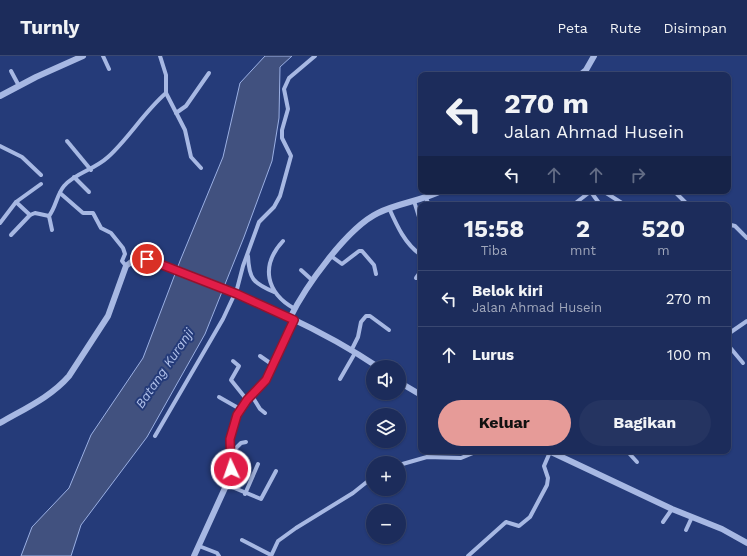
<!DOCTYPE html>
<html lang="id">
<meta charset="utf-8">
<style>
body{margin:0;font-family:"Work Sans",sans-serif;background:#253461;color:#f1f3f6;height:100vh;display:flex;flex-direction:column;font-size:15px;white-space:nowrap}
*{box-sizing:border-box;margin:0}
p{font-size:13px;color:#a0a7bb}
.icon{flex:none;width:22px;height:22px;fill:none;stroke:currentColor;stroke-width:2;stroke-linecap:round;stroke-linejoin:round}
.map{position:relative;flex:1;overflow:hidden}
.sheet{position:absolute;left:418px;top:146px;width:313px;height:252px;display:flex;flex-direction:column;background:#1c2c5b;border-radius:8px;box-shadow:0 1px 3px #0004,0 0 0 1px #3a4871}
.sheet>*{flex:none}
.top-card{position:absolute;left:418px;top:16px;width:313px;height:122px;border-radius:8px;box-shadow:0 1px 3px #0004,0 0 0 1px #3a4871;background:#1c2c5b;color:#f1f3f6;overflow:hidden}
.buttons{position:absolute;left:366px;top:304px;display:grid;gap:8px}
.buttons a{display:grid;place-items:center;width:40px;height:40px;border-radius:50%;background:#1c2c5b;box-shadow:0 1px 3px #0004,0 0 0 1px #3a4871;font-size:20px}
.pin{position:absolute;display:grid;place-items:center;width:34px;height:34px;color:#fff;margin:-17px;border:2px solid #fff;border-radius:50%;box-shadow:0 1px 4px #0007}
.me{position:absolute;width:44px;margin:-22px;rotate:357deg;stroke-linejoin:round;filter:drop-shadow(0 0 3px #0008)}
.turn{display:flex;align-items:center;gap:14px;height:84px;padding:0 20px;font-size:18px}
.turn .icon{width:52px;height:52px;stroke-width:2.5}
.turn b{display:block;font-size:28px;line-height:34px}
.lanes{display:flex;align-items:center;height:38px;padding:0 20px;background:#0003;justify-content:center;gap:20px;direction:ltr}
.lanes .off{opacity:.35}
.eta{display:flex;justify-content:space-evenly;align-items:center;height:68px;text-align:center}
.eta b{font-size:24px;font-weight:700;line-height:28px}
.action{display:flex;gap:8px;margin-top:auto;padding:8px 20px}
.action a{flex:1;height:46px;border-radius:24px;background:#e69b98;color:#111;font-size:16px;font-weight:700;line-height:46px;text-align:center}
.action a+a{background:#253461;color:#f1f3f6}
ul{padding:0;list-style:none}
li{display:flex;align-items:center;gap:12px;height:56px;padding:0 20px;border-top:1px solid #3a4871}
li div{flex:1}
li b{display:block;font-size:15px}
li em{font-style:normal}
header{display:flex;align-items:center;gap:24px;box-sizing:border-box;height:56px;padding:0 20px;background:#1c2c5b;border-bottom:1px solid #3a4871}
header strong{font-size:19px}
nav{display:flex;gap:22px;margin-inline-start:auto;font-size:14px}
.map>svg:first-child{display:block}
</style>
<header>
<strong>Turnly</strong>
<nav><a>Peta</a><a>Rute</a><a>Disimpan</a></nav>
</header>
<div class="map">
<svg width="747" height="500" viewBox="0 0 747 500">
<rect width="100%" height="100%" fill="#253b79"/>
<polygon fill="#41517f" stroke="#9bb0e4" points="265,0 292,0 280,11 279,62 272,105 244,181 205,278 147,381 81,469 71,500 21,500 32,471 69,432 91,379 143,302 180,205 223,101 240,27"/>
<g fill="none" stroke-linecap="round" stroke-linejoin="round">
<g stroke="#a7b8e3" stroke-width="4">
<polyline points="103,0 109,13"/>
<polyline points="160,0 166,19 166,37 185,74 191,101 201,112"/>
<polyline points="11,15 19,30"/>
<polyline points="176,57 186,50 209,17"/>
<polyline points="67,85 91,114"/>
<polyline points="0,90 22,101 41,119"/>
<polyline points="74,121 89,136"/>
<polyline points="603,135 625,149"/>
<polyline points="674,135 688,149"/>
<polyline points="591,136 599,147"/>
<polyline points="60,137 83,157 93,157 101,172 111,177 123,192 125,198 122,205 126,210"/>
<polyline points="426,142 429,149"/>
<polyline points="414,145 419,161"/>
<path d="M16,146l14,13 5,-2 14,3c7,-9 8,-22 15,-30 11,-13 30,-16 44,-29 21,-19 36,-45 58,-64"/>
<polyline points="573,149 591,135"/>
<path d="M389,152c8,18 16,36 32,47"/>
<polyline points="49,160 52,174"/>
<polyline points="0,167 16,146 41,128"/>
<polyline points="728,172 731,169 735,170 747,182"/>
<polyline points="11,179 30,159"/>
<path d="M283,185c-23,25 -17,52 12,68"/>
<path d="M248,200c1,23 5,27 26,36"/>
<polyline points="331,200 342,208 359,195 362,195 374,209 376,218"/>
<polyline points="301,214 312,224"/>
<polyline points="416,222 421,215"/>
<polyline points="728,278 747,265"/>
<polyline points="728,289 743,307"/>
<polyline points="351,295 358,281 361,266 366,260 370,260 389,274"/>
<polyline points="260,300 273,309"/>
<polyline points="233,305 239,310 231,324 247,344"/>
<polyline points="340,323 355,297"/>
<polyline points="252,340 260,353 265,357"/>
<polyline points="219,341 240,353"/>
<polyline points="155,380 223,263 237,233 243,210 259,166 274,151 280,140 291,100 282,82 282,74 288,53 284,33 289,22 315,0"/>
<polyline points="230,392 236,392 241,387 246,386"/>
<polyline points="627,395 637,406"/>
<polyline points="399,409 427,401 461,402 478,395"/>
<polyline points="227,429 261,443 276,415"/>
<polyline points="245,438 258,408"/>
<polyline points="663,466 672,453"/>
<polyline points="686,474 692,461"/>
<polyline points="242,484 271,499"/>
<polyline points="199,490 217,497 219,500"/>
<polyline points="271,500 278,485 296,472 353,437 373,421"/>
<polyline points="468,500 506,466 519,470 530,461 547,429 548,422 544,410 550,396"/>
</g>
<g stroke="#a7b8e3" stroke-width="6">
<polyline points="580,19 586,14 594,0"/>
<polyline points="0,40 36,21 83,0"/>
<path d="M290,262c15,-31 57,-90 88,-105 20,-10 43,-12 63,-22"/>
<polyline points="399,326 421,339"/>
<path d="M0,367c24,-14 51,-26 69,-47l39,-60 18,-50 9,-7c19,-2 38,10 55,16 65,26 130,53 188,92"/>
<polyline points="549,395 672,453 722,473 747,487"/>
<polyline points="194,500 230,421 230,383 234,367 243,348 266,324 294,264"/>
</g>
</g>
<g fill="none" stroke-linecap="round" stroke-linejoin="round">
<defs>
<polyline id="route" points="147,203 237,238 294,264 266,324 247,344 237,359 230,383 231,413"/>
</defs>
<use href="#route" stroke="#92132f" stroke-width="10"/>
<use href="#route" stroke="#e11d48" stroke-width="7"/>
</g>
<g text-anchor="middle" stroke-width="4" stroke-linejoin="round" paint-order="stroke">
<g font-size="13" font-style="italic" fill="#b2c2eb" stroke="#253b79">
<text transform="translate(164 312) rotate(-56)" y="5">Batang Kuranji</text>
</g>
</g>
</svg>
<div class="buttons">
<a><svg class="icon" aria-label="sound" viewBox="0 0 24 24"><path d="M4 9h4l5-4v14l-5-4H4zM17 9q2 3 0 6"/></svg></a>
<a><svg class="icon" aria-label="layers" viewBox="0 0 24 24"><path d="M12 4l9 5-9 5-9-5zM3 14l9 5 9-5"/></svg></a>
<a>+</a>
<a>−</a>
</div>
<div class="pin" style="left:147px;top:203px;background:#d93025"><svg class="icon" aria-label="arrive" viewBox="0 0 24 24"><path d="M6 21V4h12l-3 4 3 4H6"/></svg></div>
<svg class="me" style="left:231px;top:413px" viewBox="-20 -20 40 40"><circle r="17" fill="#e11d48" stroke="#fff" stroke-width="3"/><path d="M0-11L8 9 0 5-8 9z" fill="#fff"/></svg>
<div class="top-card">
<div class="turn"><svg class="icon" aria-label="left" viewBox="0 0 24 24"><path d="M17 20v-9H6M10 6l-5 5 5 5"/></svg><div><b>270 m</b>Jalan Ahmad Husein</div></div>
<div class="lanes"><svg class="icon" aria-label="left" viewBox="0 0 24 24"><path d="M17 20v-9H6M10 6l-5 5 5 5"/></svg><svg class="icon off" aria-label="ahead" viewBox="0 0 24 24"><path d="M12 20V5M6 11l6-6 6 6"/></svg><svg class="icon off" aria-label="ahead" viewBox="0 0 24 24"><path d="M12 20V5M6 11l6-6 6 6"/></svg><svg class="icon off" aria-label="right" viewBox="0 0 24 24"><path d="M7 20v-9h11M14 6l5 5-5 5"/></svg></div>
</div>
<section class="sheet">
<div class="eta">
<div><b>15:58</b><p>Tiba</p></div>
<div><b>2</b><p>mnt</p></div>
<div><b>520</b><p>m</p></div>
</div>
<ul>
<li><svg class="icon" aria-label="left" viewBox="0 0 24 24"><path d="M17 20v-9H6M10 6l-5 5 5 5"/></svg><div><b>Belok kiri</b><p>Jalan Ahmad Husein</p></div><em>270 m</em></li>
<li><svg class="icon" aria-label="ahead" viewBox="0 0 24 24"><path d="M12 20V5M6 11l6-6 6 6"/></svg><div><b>Lurus</b></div><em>100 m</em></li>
</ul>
<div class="action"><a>Keluar</a><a>Bagikan</a></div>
</section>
</div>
